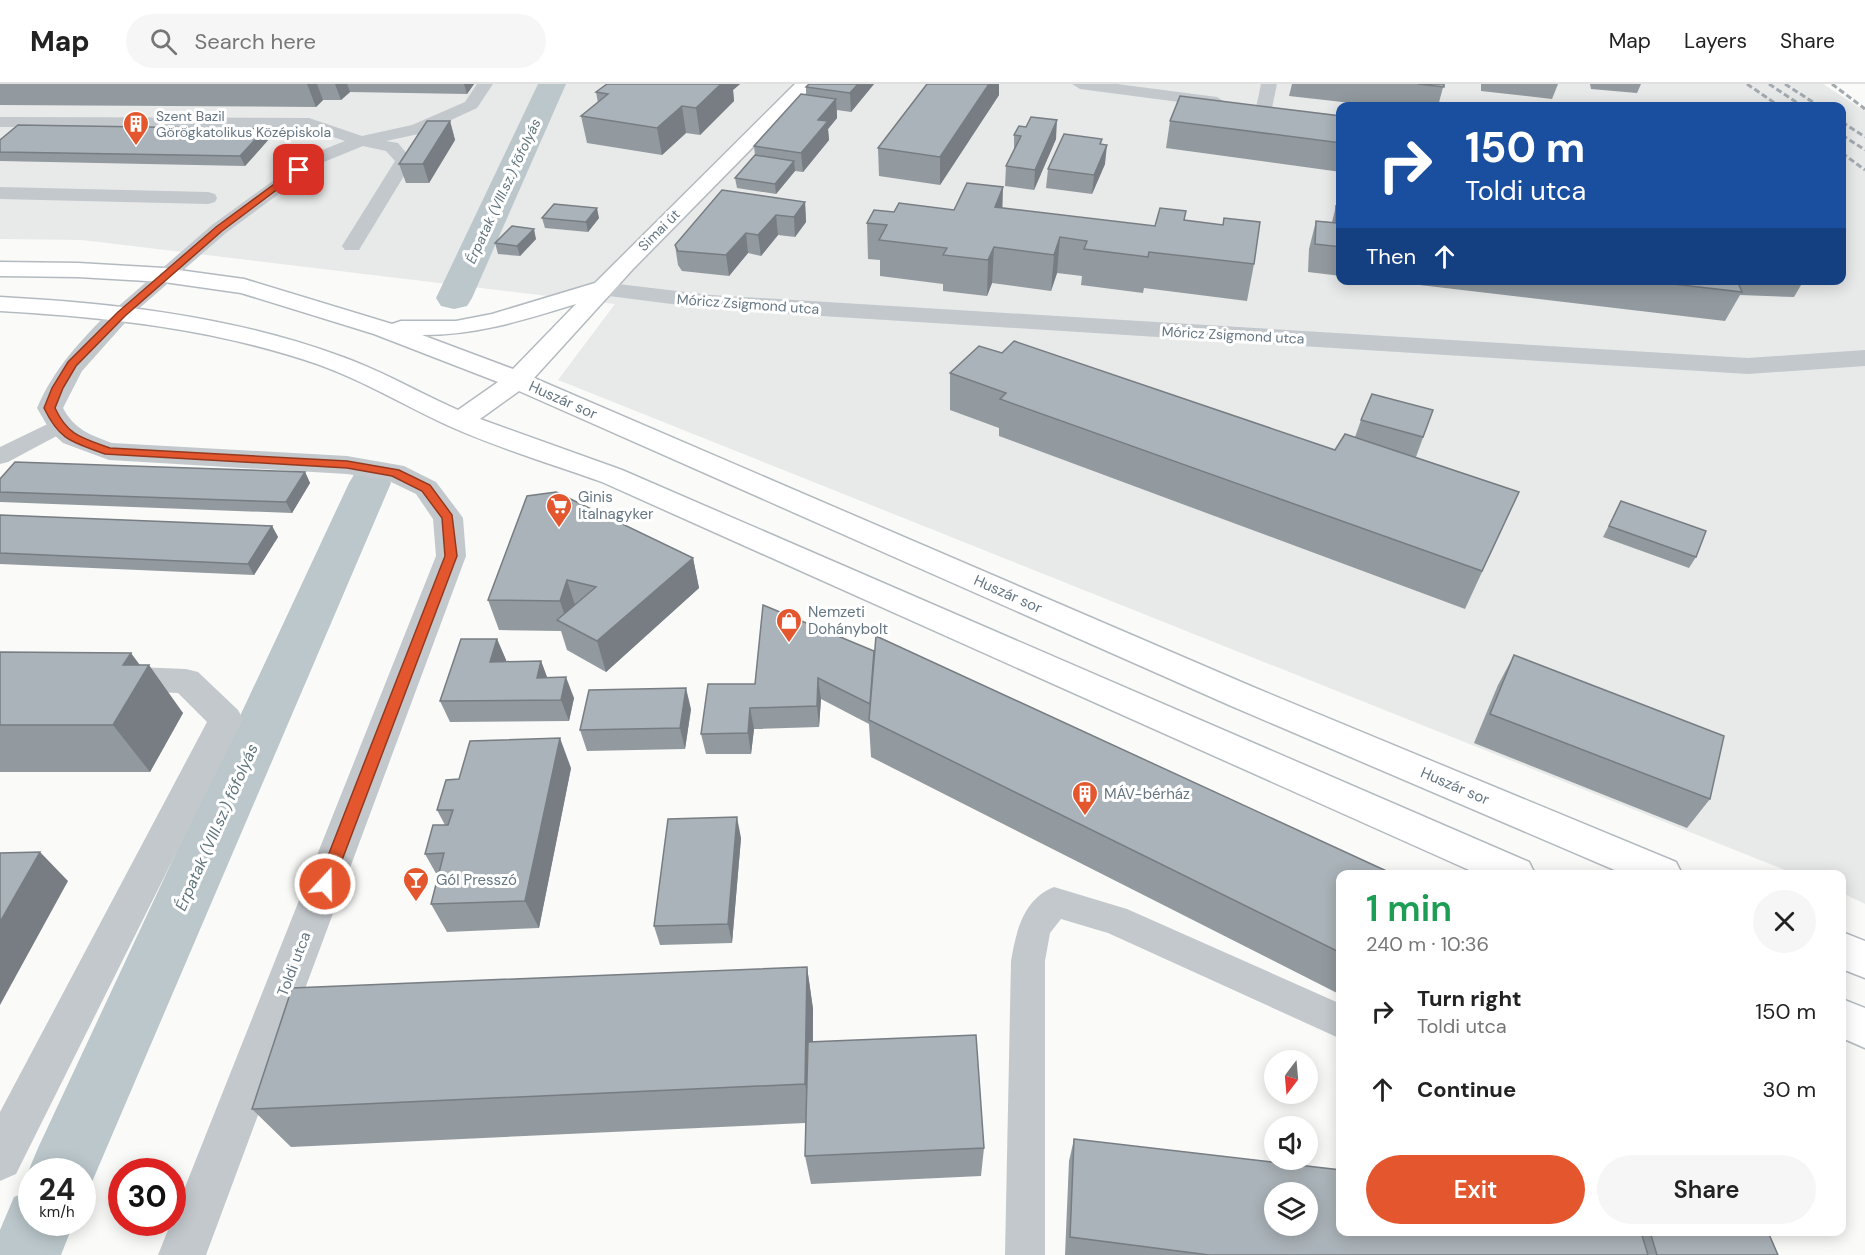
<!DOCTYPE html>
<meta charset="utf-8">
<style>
body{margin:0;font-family:"DM Sans",sans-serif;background:#f6f6f6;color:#222;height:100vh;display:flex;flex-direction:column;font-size:22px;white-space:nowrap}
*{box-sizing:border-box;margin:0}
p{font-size:20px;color:#767676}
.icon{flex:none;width:33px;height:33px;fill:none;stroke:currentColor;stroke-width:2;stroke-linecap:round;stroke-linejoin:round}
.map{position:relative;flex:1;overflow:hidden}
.panel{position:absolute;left:1336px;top:786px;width:510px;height:366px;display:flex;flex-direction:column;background:#fff;border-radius:12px;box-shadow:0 3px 15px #0003}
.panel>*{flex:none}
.top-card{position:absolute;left:1336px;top:18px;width:510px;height:183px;border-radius:12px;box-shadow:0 3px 15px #0003;background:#1a4fa0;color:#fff;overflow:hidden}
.needle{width:39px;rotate:196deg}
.buttons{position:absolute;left:1264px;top:966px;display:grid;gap:12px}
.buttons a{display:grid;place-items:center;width:54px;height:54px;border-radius:50%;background:#fff;box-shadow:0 3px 15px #0003;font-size:30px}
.speed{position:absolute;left:18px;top:1074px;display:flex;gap:12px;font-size:30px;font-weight:700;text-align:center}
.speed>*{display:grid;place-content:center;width:78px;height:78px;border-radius:50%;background:#fff;box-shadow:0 3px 15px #0003;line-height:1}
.speed small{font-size:15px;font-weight:400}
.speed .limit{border:9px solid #d22;background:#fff;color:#111}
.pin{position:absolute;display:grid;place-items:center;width:51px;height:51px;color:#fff;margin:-26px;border-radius:12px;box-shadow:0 3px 9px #0006}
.me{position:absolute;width:66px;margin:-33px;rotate:21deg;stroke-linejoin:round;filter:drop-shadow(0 0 4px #0008)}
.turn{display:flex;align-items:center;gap:21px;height:126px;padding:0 30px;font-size:27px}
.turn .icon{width:78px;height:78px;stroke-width:2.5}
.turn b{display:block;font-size:42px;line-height:51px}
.then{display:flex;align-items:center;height:57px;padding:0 30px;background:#0003;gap:12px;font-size:22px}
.round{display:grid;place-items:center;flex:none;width:63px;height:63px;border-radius:32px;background:#f6f6f6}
.headline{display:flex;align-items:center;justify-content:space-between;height:102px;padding:0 30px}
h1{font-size:36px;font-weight:600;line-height:45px;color:#1e9e55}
.button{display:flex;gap:12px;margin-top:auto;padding:12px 30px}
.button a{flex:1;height:69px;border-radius:36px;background:#e4572e;color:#fff;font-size:24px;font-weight:600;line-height:69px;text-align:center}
.button a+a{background:#f6f6f6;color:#222}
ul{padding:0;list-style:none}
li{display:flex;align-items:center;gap:18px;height:78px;padding:0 30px}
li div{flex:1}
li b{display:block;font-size:22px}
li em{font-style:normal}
header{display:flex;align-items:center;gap:36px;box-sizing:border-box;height:84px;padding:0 30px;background:#fff;border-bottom:2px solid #e0e0e0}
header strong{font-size:28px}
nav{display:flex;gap:33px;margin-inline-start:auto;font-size:21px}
.search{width:420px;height:54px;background:#f6f6f6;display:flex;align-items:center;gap:15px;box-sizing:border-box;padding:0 21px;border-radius:33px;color:#767676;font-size:22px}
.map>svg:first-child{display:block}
</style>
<header>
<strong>Map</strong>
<div class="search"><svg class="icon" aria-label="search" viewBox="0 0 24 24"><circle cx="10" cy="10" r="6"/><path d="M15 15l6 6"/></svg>Search here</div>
<nav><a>Map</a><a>Layers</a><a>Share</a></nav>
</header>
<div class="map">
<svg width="1865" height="1171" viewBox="0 0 1865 1171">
<rect width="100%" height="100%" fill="#fafaf8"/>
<path fill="#e8e9e9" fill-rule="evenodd" d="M0,0h1823l42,27v793l-23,-11v-19h-47l-1237,-494 57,-76 -533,-64 -82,-1zM1341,22h501v174h-501z"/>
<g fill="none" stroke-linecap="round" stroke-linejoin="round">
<g fill="#bbc7cb" fill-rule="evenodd">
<polygon points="538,0 566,0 472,214 467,222 454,225 441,222 436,214"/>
<polygon points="370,385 385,389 391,399 86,1112 82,1114 82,1088 32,1088 32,1097 28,1088 38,1064 349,399 355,389"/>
<polygon points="32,1106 32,1138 74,1138 61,1171 0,1171 0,1146 14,1113"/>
</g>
<defs>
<g id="secondary">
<path d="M795,0h20l-182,185 -99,109 719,309 423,175 6,12h-58l-395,-169 -710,-314 -39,28 142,51 907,392 6,12h-57l-876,-392c-51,-18 -104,-34 -153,-56 -44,-20 -86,-46 -132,-62 -102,-35 -210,-47 -317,-53v-14c113,6 230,19 337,58 42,14 80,37 121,55l40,-28 -124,-48 -133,-41 -77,-11 -86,-5 -78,-1v-14l78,1 86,5 80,11 148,45 9,-3h55l36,-7 103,-31zM576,220l-63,65 -91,-34c56,0 102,-15 154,-31z"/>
<polygon points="1842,848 1865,857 1865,894 1842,885"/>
<polygon points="1842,915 1865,924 1865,964 1842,954"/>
</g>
</defs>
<use href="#secondary" stroke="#b3babf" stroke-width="3"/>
<g fill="#c3c8cc" fill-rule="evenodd">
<polygon points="477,0 493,0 477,24 423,49 386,57 398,59 413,77 359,166 345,166 342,162 395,77 386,67 363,62 319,80 226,149 128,234 121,236 114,234 111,230 114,226 212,141 307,72 345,57 307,44 0,43 0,33 309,34 362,52 412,41 465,18"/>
<polygon points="1072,0 1117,0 1217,13 1225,18 1217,23 1080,5"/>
<polygon points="1261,0 1277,0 1272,24 1264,29 1256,24"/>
<polygon points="0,103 208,108 215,110 217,114 215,118 208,120 0,115"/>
<polygon points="58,335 66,337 70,342 66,347 8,378 0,380 0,363"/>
<path d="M1054,803l73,22 214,95v35l-233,-106 -47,-14 -11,14 -5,28v294h-40l6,-294c5,-29 12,-62 43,-74z"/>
</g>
<g fill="#c3c8cc" fill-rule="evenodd">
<polygon points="601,198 711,211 1748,274 1865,266 1865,282 1748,290 711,225 593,210 589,205 593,200"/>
<path d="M121,223l9,2 3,5 -51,57 -19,37c11,21 27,27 49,35l235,13 57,10 32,16 22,29 5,7 3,38 -260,699h-48l278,-699 -3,-37 -17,-25 -29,-14 -40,-6 -238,-14 -46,-17 -12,-11 -14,-24c17,-40 45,-69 75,-99z"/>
<polygon points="113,582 186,585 198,588 238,626 243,635 16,1090 0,1097 0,1028 207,638 178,609 113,606 101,603 96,594 101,585"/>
</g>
<use href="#secondary" fill="#fff" fill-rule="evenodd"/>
<g stroke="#a2aab0" stroke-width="3" stroke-dasharray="6 3" stroke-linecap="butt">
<polyline points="1747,0 1779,22"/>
<polyline points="1769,0 1802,22"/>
<polyline points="1785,0 1819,22"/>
<polyline points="1832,0 1865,25"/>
<polyline points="1842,38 1865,53"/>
<polyline points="1842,51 1865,66"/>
<polyline points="1842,69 1865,86"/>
</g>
</g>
<g fill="#929a9f">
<polygon points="0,0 474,0 467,10 350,8 341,16 323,16 316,23 0,21"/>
<polygon points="607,0 740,0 733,6 734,17 700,51 686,49 662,71 587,59 581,32 598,19 596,8"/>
<polygon points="809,0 874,0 851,28 837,26 837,34 828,45 829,56 803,88 795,87 776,110 737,104 735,94 755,71 754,62 806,11 806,3"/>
<polygon points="927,0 999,0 999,11 940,101 879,92 878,64"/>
<polygon points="1292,0 1444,0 1438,22 1378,22 1289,12"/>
<polygon points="1481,0 1558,0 1552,15 1481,7"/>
<polygon points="1590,0 1641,0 1637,9 1591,5"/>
<polygon points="1341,32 1341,88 1166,64 1170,37"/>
<polygon points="450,37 455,56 429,99 406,99 399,80"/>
<polygon points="265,45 269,55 245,82 0,77 0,56"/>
<polygon points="1014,51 1056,55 1034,106 1005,102 1006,82 1014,67"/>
<polygon points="1105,80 1092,110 1046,104 1048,85"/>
<polygon points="805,118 806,138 795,153 778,151 761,172 748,169 729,192 682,187 678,181 675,161"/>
<polygon points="1336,122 1341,123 1341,192 1308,188 1309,165 1316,137 1332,138"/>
<polygon points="1002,124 1155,142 1184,136 1254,180 1247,217 1144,204 1143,209 1081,201 1082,192 1057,189 1051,207 992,199 987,212 943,207 943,200 880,192 880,176 868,175 867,139 894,128"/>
<polygon points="542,134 599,134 588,148 545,144"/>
<polygon points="536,155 520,172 498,170 495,159"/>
<polygon points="1377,196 1804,196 1794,213 1740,211 1725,237"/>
<polygon points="1002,269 1335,366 1355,353 1361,336 1433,326 1416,373 1519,408 1465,525 999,352 999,344 950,326 950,289"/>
<polygon points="305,388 310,399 292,429 0,418 0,395"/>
<polygon points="527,412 693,474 699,504 606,588 567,566 561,547 499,546 488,516"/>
<polygon points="1621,417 1696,473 1689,484 1603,453"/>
<polygon points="0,431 272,442 278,453 254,491 0,480"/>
<polygon points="763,521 1341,790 1341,911 871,673 869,640 821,615 819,643 754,645 751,670 706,670 701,650 755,600"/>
<polygon points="497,555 506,576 505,578 541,577 547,594 574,614 569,637 450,638 440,617"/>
<polygon points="0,568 140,581 183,629 150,688 0,688"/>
<polygon points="1514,571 1710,715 1687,744 1474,659 1498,601"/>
<polygon points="691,625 685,665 587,667 580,646"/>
<polygon points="571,684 539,844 447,848 431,820 438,793 425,770 445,741 437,726 459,695"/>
<polygon points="741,754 732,859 660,861 654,842"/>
<polygon points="807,883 813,925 813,958 984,1064 981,1092 811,1100 805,1072 805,1039 291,1063 252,1025"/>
<polygon points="1074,1055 1341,1148 1768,1148 1778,1171 1065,1171 1069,1077"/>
</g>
<g fill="#777d82">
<polygon points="307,0 317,0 323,16 316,23"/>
<polygon points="335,0 347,0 350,8 341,16"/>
<polygon points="464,0 474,0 467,10"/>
<polygon points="721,0 740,0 733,6 734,17 700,51 696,24"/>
<polygon points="858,0 874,0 851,28 850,9"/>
<polygon points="989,0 999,0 999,11 940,101 940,73"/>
<polygon points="836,15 837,34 828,45 829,56 803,88 801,69 818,36"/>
<polygon points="682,22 686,49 662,71 657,44"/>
<polygon points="1057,36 1056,55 1034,106 1035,86"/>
<polygon points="450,37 455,56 429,99 423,80"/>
<polygon points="265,45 269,55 245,82 240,72"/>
<polygon points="1107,61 1105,80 1092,110 1094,91"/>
<polygon points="794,77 795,87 776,110 775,100"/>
<polygon points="1003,103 1002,138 995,123"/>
<polygon points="805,118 806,138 795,153 794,133"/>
<polygon points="597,124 599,134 588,148 586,138"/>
<polygon points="776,131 778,151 761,172 758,151"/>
<polygon points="534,145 536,155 520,172 517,162"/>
<polygon points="746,149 748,169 729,192 726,171"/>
<polygon points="1060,153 1057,189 1051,207 1054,171"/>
<polygon points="994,163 992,199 987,212 988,176"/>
<polygon points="305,388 310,399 292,429 286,418"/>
<polygon points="272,442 278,453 254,491 248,480"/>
<polygon points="693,474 699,504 606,588 597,557"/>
<polygon points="567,496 577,527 568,542 560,517"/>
<polygon points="497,555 506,576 499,599 490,578"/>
<polygon points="131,569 145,588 149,581 183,629 150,688 113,641 123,581"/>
<polygon points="541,577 549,598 537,594"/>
<polygon points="566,593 574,614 569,637 561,616"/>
<polygon points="818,594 821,615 819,643 817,622"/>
<polygon points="686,604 691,625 685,665 680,644"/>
<polygon points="750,624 754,645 751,670 748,649"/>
<polygon points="560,654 571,684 539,844 525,817"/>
<polygon points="737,733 741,754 732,859 728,840"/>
<polygon points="40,768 68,797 0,921 0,838"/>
<polygon points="807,883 813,925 812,1038 805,1000"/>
</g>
<g fill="#aab3b9" stroke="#777d82" stroke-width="1.5" fill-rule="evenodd">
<polygon points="607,0 721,0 696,24 682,22 657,44 581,32 608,10 596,8"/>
<polygon points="809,0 858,0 850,9 806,3"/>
<polygon points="927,0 989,0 940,73 878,64"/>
<polygon points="1418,0 1444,0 1444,3"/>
<polygon points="801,10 836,15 818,36 828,37 801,69 754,62"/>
<polygon points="1180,12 1341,32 1341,59 1170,37"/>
<polygon points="1031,33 1057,36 1035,86 1006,82 1021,52 1014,51 1019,42 1026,43"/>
<polygon points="427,37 450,37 423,80 399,80"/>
<polygon points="18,41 265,45 240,72 0,68 0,56"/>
<polygon points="1064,50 1102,55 1100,60 1107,61 1094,91 1048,85"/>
<polygon points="755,71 794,77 775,100 735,94"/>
<polygon points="967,99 1003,103 995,123 1155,142 1160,124 1186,127 1184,136 1223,141 1224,134 1260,138 1254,180 1149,168 1148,173 1084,165 1087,157 1060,153 1054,171 994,163 988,176 943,171 947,164 879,156 887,141 867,139 874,126 894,128 899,119 954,126"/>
<polygon points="722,106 805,118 794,133 776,131 758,151 746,149 726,171 678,167 675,161"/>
<polygon points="554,120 597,124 586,138 542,134"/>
<polygon points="1336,122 1341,123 1341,163 1315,160 1316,137 1336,139"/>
<polygon points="512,142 534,145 517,162 495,159"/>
<polygon points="1639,196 1737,196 1742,208"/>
<polygon points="1014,257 1335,366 1345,350 1519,408 1482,487 1000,315 1006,309 950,289 979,262 1002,269"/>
<polygon points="1372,310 1433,326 1423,353 1361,336"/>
<polygon points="15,378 305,388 286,418 0,408 0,395"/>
<polygon points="556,408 693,474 597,557 557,536 596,503 567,496 560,517 488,516 527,412"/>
<polygon points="1621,417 1706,447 1696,473 1609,442"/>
<polygon points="0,431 272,442 248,480 0,469"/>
<polygon points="763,521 874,567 870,620 818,594 817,622 750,624 748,649 701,650 708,600 755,600"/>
<polygon points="876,552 1393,790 1341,790 1341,869 869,636"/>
<polygon points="461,555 497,555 490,578 541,577 537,594 566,593 561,616 440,617"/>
<polygon points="0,568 131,569 123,581 149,581 113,641 0,641"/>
<polygon points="1514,571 1724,652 1710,715 1490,630"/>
<polygon points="686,604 680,644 580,646 589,606"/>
<polygon points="560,654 525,817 431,820 444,769 425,770 433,741 448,741 453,726 437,726 446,696 459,695 470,657"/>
<polygon points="737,733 728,840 654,842 668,735"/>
<polygon points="40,768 0,838 0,769"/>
<polygon points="807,883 805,1000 252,1025 292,904"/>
<polygon points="976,951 984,1064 805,1072 808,958"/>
<path d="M1074,1055l267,31v62h300l7,23h-439l-139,-18zM1275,1108h33v34h-33z"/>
<polygon points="1650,1148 1768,1148 1778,1171 1657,1171"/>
</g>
<path fill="#e4572e" stroke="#94391e" stroke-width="1.5" d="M296,84l7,2 -81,61 -97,85 -49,50 -13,22 -8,20c13,28 27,30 55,40l237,13 52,9 31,15 22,30 5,41 -124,328 -2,5 -6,2 -6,-2 -2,-5 128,-328 -3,-38 -20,-27 -30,-15 -45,-8 -242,-14c-33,-12 -45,-13 -61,-46l8,-20 16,-26 50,-50 98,-85z"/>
<defs>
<symbol id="building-pin" viewBox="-11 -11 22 30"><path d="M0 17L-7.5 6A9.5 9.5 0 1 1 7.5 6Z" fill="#e4572e" stroke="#fff"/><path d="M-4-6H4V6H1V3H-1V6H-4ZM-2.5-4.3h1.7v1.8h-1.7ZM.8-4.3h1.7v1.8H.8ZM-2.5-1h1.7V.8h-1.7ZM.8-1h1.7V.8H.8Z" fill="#fff"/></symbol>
<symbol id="supermarket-pin" viewBox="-11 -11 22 30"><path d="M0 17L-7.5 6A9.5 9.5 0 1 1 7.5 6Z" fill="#e4572e" stroke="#fff"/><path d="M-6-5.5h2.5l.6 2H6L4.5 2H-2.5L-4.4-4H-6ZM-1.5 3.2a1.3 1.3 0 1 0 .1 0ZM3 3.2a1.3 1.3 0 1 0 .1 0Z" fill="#fff"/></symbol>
<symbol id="shop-pin" viewBox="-11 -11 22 30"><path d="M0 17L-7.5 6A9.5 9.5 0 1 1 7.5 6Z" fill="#e4572e" stroke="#fff"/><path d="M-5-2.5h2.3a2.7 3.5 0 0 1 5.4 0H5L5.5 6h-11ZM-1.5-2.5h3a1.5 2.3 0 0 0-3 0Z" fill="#fff"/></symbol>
<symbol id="bar-pin" viewBox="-11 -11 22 30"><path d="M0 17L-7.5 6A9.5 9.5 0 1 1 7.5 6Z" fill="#e4572e" stroke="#fff"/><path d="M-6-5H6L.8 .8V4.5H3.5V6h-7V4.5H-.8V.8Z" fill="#fff"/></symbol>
</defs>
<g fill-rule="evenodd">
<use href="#building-pin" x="121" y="25" width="30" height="40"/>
<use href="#supermarket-pin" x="544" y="407" width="30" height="40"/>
<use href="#shop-pin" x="774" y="522" width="30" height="40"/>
<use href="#building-pin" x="1070" y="695" width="30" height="40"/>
<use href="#bar-pin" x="401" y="781" width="30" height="40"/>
</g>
<g text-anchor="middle" stroke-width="6" stroke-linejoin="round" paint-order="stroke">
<g font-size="14" fill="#657683" stroke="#fff" text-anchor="start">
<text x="156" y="37">Szent Bazil<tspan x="156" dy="16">Görögkatolikus Középiskola</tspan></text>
</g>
<g font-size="14" font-style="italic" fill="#60757c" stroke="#fff">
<text transform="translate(503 107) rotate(-65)" y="5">Érpatak (VIII.sz.) főfolyás</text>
</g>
<g font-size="14" fill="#657683" stroke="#fff">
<text transform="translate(659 146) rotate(-45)" y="5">Simai út</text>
<text transform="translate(748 220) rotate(4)" y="5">Móricz Zsigmond utca</text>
<text transform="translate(1233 251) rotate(3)" y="5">Móricz Zsigmond utca</text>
</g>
<g font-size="15" fill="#657683" stroke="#fff">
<text transform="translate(563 316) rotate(24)" y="5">Huszár sor</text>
<text transform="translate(1008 510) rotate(24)" y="5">Huszár sor</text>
<text transform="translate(1455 702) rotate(23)" y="5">Huszár sor</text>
<text transform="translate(294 880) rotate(-69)" y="5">Toldi utca</text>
</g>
<g font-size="15" fill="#657683" stroke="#fff" text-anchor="start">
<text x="578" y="418">Ginis<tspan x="578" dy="17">Italnagyker</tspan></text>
<text x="808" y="533">Nemzeti<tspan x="808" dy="17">Dohánybolt</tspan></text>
<text x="1104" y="715">MÁV-bérház</text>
<text x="436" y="801">Gól Presszó</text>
</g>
<g font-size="16" font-style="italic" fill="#60757c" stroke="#fff">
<text transform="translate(216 743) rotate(-66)" y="6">Érpatak (VIII.sz.) főfolyás</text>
</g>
</g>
</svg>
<div class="buttons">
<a><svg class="needle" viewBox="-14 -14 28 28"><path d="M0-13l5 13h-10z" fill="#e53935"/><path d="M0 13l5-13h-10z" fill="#767676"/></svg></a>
<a><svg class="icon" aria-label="sound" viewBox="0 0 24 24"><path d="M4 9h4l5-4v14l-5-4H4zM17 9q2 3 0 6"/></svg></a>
<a><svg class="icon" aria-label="layers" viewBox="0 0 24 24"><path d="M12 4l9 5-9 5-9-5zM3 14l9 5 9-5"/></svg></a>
</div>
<div class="speed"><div>24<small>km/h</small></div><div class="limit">30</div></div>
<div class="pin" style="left:299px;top:86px;background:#d93025"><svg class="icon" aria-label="arrive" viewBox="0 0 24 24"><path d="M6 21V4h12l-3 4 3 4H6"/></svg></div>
<svg class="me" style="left:325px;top:800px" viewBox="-20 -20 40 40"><circle r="17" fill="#e4572e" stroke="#fff" stroke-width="3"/><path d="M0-11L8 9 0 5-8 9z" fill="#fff"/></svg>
<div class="top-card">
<div class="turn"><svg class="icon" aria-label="right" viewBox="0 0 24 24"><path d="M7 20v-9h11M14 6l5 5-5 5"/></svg><div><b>150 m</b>Toldi utca</div></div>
<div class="then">Then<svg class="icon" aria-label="ahead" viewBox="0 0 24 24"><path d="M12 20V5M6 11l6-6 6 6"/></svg></div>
</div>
<section class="panel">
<div class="headline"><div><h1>1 min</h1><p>240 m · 10:36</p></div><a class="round"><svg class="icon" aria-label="close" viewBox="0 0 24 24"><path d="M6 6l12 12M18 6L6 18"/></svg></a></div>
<ul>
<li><svg class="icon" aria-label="right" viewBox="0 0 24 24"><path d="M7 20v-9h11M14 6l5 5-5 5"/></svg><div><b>Turn right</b><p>Toldi utca</p></div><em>150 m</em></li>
<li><svg class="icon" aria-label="ahead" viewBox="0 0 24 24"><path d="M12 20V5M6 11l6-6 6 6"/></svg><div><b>Continue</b></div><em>30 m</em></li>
</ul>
<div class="button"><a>Exit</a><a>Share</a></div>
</section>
</div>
